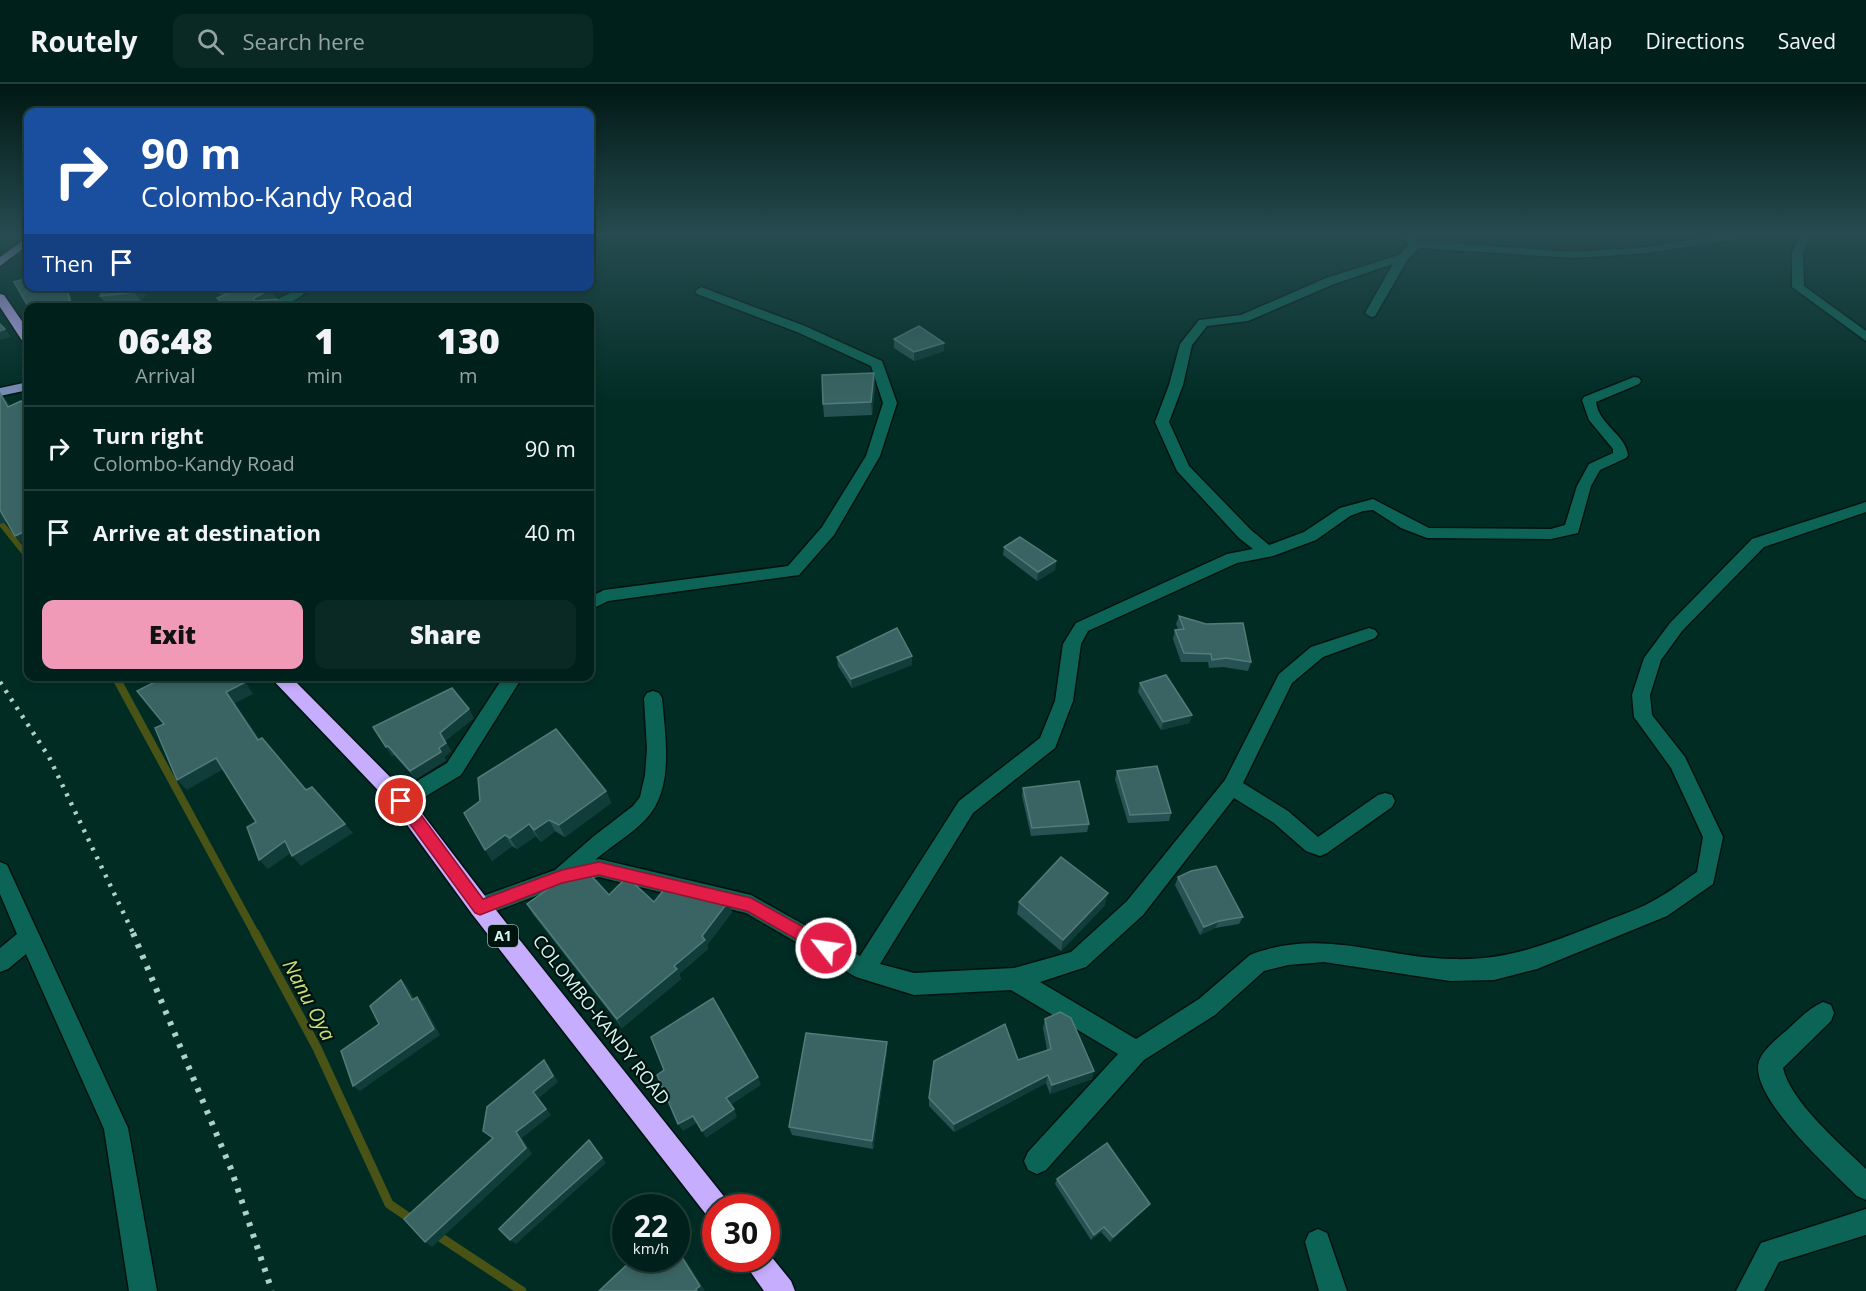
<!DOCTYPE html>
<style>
body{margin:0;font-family:"Open Sans",sans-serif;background:#0a2924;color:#f1f3f6;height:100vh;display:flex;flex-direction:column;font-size:22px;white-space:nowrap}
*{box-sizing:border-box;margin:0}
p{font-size:20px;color:#95a3a3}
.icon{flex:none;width:33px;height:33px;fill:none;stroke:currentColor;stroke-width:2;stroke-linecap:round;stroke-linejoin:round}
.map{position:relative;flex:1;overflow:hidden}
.details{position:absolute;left:24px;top:219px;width:570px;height:378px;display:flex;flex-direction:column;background:#00211b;border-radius:12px;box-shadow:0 3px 9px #0003,0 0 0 2px #223e3a}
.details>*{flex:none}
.top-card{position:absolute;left:24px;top:24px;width:570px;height:183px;border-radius:12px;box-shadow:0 3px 9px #0003,0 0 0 2px #223e3a;background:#1a4fa0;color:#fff;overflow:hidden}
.speed{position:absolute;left:612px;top:1110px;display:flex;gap:12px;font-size:30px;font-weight:700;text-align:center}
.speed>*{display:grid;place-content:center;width:78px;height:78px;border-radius:50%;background:#00211b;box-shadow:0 3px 9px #0003,0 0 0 2px #223e3a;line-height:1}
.speed small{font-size:15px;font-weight:400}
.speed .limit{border:9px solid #d22;background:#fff;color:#111}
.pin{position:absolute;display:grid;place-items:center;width:51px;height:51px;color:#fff;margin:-26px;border:3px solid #fff;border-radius:50%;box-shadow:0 2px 6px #0007}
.me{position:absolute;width:66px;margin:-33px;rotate:300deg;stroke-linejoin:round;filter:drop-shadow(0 0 4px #0008)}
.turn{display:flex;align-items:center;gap:21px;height:126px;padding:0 18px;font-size:27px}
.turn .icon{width:78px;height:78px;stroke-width:2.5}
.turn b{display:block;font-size:42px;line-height:51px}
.then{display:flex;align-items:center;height:57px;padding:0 18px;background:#0003;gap:12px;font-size:22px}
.eta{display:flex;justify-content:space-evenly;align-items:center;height:102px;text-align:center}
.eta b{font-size:36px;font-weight:800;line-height:42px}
.primary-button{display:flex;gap:12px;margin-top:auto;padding:12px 18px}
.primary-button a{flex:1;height:69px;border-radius:12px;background:#f09ab7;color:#111;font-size:24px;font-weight:800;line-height:69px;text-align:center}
.primary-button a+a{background:#0a2924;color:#f1f3f6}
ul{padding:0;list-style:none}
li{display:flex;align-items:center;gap:18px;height:84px;padding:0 18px;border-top:2px solid #223e3a}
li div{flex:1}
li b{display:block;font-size:22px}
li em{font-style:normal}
header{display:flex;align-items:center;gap:36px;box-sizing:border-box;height:84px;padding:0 30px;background:#00211b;border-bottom:2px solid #223e3a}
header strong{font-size:28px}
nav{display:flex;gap:33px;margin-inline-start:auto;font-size:21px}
.search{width:420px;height:54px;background:#0a2924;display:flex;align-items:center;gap:15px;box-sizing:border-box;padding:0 21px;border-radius:12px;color:#95a3a3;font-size:22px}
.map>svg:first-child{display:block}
</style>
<header>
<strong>Routely</strong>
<div class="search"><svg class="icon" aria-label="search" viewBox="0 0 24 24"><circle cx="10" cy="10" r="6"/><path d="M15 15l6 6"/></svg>Search here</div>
<nav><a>Map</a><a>Directions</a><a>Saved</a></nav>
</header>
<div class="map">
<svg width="1866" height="1207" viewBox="0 0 1866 1207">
<rect width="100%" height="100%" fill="#002c24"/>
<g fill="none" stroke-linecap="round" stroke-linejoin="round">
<polyline stroke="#495316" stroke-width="6" points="0,438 28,473"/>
<polyline stroke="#495316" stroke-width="8" points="115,592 256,851"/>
<g stroke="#495316" stroke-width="9">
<polyline points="255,849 317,964 389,1120 414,1137"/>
<polyline points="434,1149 522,1207"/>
</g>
<defs>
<g id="minor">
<path d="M1399,150h11l9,7 156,11 73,-5 83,-13h25l-6,3 -102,16 -73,5 -156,-10 -11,11 -33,57 -4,1 -6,-4 28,-49 -59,20 -86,37 -41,5 -15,19 -9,40 -14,37 20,44 62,64 18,15 35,-13 36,-24 33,-9 56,29 122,1 14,-4 12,-39 12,-22 24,-11v-4l-24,-29 -7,-20 2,-3 50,-20 5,1 2,3 -2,3 -43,18c3,23 29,32 32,53l-2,3 -26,12 -9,16 -13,47 -27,6 -124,-1 -26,-10 -28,-18 -10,1 -13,5 -34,24 -43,16 -36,7 -149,68 -7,13 -8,57 -18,47 -82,65 -93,151 34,9 100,-5 57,-16 56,-51 98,-121 54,-106 32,-27 58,-19 6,2 3,4 -3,4 -52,19 -31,26 -49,100 45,28 30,26 60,-42 7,-2 7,2 3,6 -3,6 -65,46 -7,3 -14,-5 -32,-28 -40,-25 -91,117 -57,52 -46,15 96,57 63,-40 51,-44c72,-28 132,3 202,4 56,2 98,-16 149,-36 16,-7 34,-12 50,-21 16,-8 31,-20 46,-30l6,-35 -32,-69 -37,-51 -2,-22 12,-37 26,-35 82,-84 114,-37v10l-102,35 -82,84 -21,29 -11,35 2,20 33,42 38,80 -10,47 -46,32 -130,53 -43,11 -44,1 -126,-19 -36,3 -24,6 -49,44 -71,45 -98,110 -9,4 -9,-4 -4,-9 4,-9 90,-98 -107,-64 -97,5 -58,-18 -110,-64 -147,-36 -37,9 -82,31 -8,-3 -3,-7 3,-7 83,-30 39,-34 39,-30 7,-9 5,-22 2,-26 -3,-51 3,-5 6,-2 6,2 3,5c3,38 13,90 -16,121 -15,16 -35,27 -51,41l4,-1 152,36 109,61 99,-155 81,-63 15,-37 8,-57 13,-21 151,-69 26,-5 -14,-11 -62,-67 -22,-49 14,-37 11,-41 19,-24 42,-5 85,-37 73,-23 10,-11z"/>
<polygon points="1802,150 1814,150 1803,168 1804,202 1866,247 1866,257 1792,203 1792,168"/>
<path d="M298,202h14c-14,16 -32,22 -52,22l32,-16z"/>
<polygon points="701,203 805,242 882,277 897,319 880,372 834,451 799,491 608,517 590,526 590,513 604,506 788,482 822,443 866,372 883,319 871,282 797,248 697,210 695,207"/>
<polygon points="504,592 523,592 461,691 408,723 401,725 394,723 391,717 394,711 447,679"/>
<polygon points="0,778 7,781 128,1044 157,1207 129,1207 104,1045 26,870 8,885 0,888 0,864 17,850 0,810"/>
<path d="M1823,918l8,3 3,8 -3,8 -48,47c7,33 58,77 83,101v31l-9,-4c-26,-26 -101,-93 -99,-130 1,-14 20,-28 29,-36 11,-10 22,-22 36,-28z"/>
<polygon points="1866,1125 1866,1151 1779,1178 1764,1207 1736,1207 1761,1159"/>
<polygon points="1318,1145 1327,1149 1347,1207 1319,1207 1305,1158 1309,1149"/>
</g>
<polygon id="major" points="28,298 28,306 0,312 0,304"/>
<g id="highway">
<polygon points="28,153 28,161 0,182 0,173"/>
<polygon points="0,210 4,211 28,246 28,259 23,258 0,223"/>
<polygon points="269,592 290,592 408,711 488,816 726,1115 730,1124 716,1124 716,1136 708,1133 472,830 394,723"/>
<polygon points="766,1166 791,1197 795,1207 764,1207 747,1183 743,1174 766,1174"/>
</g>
</defs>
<use href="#minor" stroke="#00120e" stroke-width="3"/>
<use href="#major" stroke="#00120e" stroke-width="3"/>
<use href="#highway" stroke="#00120e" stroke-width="3"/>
<use href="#minor" fill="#0c6456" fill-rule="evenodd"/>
<use href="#major" fill="#7c90bb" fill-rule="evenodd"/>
<use href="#highway" fill="#c6adfe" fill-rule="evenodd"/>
<polyline stroke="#add2ca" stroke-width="4.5" stroke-dasharray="3 7" stroke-linecap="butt" points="0,598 49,673 134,851"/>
<polyline stroke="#add2ca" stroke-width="6" stroke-dasharray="4 8" stroke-linecap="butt" points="133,849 231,1085 272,1207"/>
</g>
<g fill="#275253">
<polygon points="155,202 140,217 106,220 100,212"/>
<polygon points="211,202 269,202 275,214 272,215 283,224 223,224 217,214 222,212 213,205"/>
<polygon points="894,255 944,267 914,277 894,264"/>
<polygon points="874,289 875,301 872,331 824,333 823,320"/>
<polygon points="1004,463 1056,477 1055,486 1037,497 1003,471"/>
<polygon points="1179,532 1251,578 1248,587 1223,583 1209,584 1208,578 1181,578 1173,555 1175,546 1178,545 1176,540"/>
<polygon points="837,573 912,581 852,604 838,582"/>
<polygon points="1140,599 1192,631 1189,639 1161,646 1138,608"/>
<polygon points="474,634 445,657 451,667 444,673 446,676 416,695 394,671 392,672 386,663"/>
<polygon points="1117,687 1171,729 1169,737 1128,739 1115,695"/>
<polygon points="1023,704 1089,740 1087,748 1031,752 1022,712"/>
<polygon points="606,707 611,719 565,753 555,747 541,758 536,752 517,765 512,762 492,777 464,729"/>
<polygon points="1178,793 1243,833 1239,840 1215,844 1200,851 1175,801"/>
<polygon points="609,811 654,818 728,818 732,828 707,861 708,865 679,890 681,895 622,944 533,830 527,820"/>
<polygon points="1019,818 1105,821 1061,867 1017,830"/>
<polygon points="1045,935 1092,995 1050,1010 1046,999 954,1048 929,1022 929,1014 1018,976 1047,966 1043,944"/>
<polygon points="887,967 873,1065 792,1051 789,1043"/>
<polygon points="1057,1095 1146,1124 1110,1158 1101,1148 1091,1156 1055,1100"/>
</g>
<g fill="#103c39">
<polygon points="14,150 26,150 27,151 18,157 0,164 0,155"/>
<polygon points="66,202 67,202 69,206 75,223 54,224"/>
<polygon points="141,202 155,202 140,217 135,208"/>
<polygon points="271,205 275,214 259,222 254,217 254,214"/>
<polygon points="5,245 11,253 0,256 0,247"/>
<polygon points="944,259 944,267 914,277 914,268"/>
<polygon points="874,289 875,301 872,331 871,318"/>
<polygon points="0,309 8,318 18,334 8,323"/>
<polygon points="0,425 10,437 0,440"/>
<polygon points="28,446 28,462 26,463 15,452"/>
<polygon points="1056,477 1055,486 1037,497 1038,488"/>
<polygon points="912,572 912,581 852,604 851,595"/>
<polygon points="240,592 242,592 253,610 235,619 267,666 258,656 226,608"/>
<polygon points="469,625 474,634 445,657 451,667 444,673 446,676 416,695 410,687 440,649"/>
<polygon points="1192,631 1189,639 1161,646 1163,638"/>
<polygon points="388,662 394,671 392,672 386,663"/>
<polygon points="216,674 225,684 187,706 177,696"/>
<polygon points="606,707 611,719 565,753 559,741"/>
<polygon points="549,736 555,747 541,758 534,746"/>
<polygon points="345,740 353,749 301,782 292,772"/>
<polygon points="529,740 536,752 517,765 510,754"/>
<polygon points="505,751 512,762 492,777 485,766"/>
<polygon points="285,757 294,767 268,785 259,776"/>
<polygon points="1108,809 1105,821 1061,867 1063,856"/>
<polygon points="728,818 732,828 707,861 708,865 679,890 681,895 622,944 617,935 702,852"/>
<polygon points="1219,837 1215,844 1200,851 1204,843"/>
<polygon points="401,896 407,902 418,922 412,916"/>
<polygon points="417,913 423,919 440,951 360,1007 353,1002"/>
<polygon points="887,958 887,967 873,1065 872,1057"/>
<polygon points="544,976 549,982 558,998 539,1014 551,1031 522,1054 532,1070 432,1163 425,1158 516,1048"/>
<polygon points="1094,987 1092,995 1050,1010 1052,1001"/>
<polygon points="1048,991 1046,999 954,1048 954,1040"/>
<polygon points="758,993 761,1001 729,1022 726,1014"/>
<polygon points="734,1025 737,1033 706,1054 702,1047"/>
<polygon points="693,1032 697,1039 683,1047 678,1040"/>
<polygon points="589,1056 606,1079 516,1160 510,1156"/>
<polygon points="1150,1120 1146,1124 1110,1158 1113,1153"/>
<polygon points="1104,1143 1101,1148 1091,1156 1094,1151"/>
<polygon points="676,1161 705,1207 697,1207 676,1164"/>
</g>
<g fill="#396463" stroke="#527b79" stroke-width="1.5">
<polygon points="0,150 14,150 0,155"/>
<polygon points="28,194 28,202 66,202 70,216 54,224 29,224 14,198"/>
<polygon points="104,202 141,202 135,208 100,212"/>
<polygon points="216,202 269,202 271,205 254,214 254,217 277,215 283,224 227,224 217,214 227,210"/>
<polygon points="0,240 5,245 0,247"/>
<polygon points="919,242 944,259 914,268 894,255"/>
<polygon points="874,289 871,318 823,320 822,291"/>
<polygon points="0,309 8,323 21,317 28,325 28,446 15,452 0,426"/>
<polygon points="1020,453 1056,477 1038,488 1004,463"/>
<polygon points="1179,532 1206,540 1243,539 1251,578 1226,574 1212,576 1211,570 1184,569 1175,546 1184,545"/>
<polygon points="897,544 912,572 851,595 837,573"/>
<polygon points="1166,591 1192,631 1163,638 1140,599"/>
<polygon points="148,592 240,592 244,599 226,608 258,656 262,654 306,706 312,703 345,740 292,772 285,757 259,776 247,743 256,738 216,674 177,696 155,644 164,640 137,607 153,599"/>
<polygon points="452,604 469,625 440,649 446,659 439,664 441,668 410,687 388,662 386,663 373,643"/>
<polygon points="556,645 606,707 559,741 549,736 534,746 529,740 510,754 505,751 485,766 464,729 480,717 478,694"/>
<polygon points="1157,682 1171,729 1130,731 1117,687"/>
<polygon points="1079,697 1089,740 1032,744 1023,704"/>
<polygon points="1061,773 1108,809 1063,856 1019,818"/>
<polygon points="1216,782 1243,833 1219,837 1204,843 1178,793 1191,787"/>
<polygon points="587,787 609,811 627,793 654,818 666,803 728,818 702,852 705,856 674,882 677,885 617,935 527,820 568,791"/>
<polygon points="401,896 412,916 417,913 434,945 353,1002 341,967 379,940 370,922"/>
<polygon points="713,914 758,993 726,1014 734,1025 702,1047 693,1032 678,1040 657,991 664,986 651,953"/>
<polygon points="1060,928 1071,934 1094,987 1052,1001 1048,991 954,1040 929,1014 934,977 1005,940 1018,976 1051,965 1045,935"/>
<polygon points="806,949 887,958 872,1057 789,1043"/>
<polygon points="544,976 553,992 533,1008 546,1025 516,1048 526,1064 425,1158 404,1135 493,1054 483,1047 487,1023"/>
<polygon points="589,1056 602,1074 510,1156 499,1145"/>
<polygon points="1107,1059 1150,1120 1113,1153 1104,1143 1094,1151 1057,1095"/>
<polygon points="676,1164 700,1202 696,1205 697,1207 599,1207 634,1174 676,1174"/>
</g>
<linearGradient id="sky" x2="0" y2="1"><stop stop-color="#001814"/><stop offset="0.47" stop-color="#264b50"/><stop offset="1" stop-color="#264b50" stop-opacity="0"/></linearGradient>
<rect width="1866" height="319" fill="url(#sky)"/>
<polygon fill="#e11d48" stroke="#92132f" stroke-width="1.5" points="401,711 407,712 483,815 562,786 599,778 751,814 832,859 834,864 832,870 826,872 747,827 599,791 562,799 480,831 475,829 396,721 394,717 396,712"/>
<g text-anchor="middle" stroke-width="4.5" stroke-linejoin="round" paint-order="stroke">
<rect fill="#00120e" stroke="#94b2ab" stroke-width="1.5" x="488" y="841" width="30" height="22" rx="4.5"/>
<g font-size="14" font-weight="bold" fill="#d3f7ee">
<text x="503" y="857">A1</text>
</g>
<g font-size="18" fill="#d3f7ee" stroke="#00120e">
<text transform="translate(601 936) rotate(52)" y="6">COLOMBO-KANDY ROAD</text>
</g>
<g font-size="20" font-style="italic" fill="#cce175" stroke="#00120e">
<text transform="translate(309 916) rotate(62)" y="7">Nanu Oya</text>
</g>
</g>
</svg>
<div class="speed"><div>22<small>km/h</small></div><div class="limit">30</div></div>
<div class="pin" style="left:401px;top:717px;background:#d93025"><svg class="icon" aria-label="arrive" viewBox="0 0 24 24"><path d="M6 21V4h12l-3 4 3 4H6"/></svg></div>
<svg class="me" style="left:826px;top:864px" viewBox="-20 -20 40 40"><circle r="17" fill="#e11d48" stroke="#fff" stroke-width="3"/><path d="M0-11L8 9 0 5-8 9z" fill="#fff"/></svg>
<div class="top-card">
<div class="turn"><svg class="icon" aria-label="right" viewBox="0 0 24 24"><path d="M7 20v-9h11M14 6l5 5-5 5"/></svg><div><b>90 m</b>Colombo-Kandy Road</div></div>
<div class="then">Then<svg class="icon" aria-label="arrive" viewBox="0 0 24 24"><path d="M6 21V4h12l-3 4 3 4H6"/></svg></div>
</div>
<section class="details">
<div class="eta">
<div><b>06:48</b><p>Arrival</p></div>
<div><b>1</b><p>min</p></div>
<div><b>130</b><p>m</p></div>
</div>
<ul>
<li><svg class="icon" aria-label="right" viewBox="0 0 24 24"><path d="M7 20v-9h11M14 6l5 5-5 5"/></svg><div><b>Turn right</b><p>Colombo-Kandy Road</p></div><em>90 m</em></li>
<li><svg class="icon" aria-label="arrive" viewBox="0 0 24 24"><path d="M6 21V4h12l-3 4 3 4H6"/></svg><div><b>Arrive at destination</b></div><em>40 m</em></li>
</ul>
<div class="primary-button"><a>Exit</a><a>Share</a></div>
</section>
</div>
